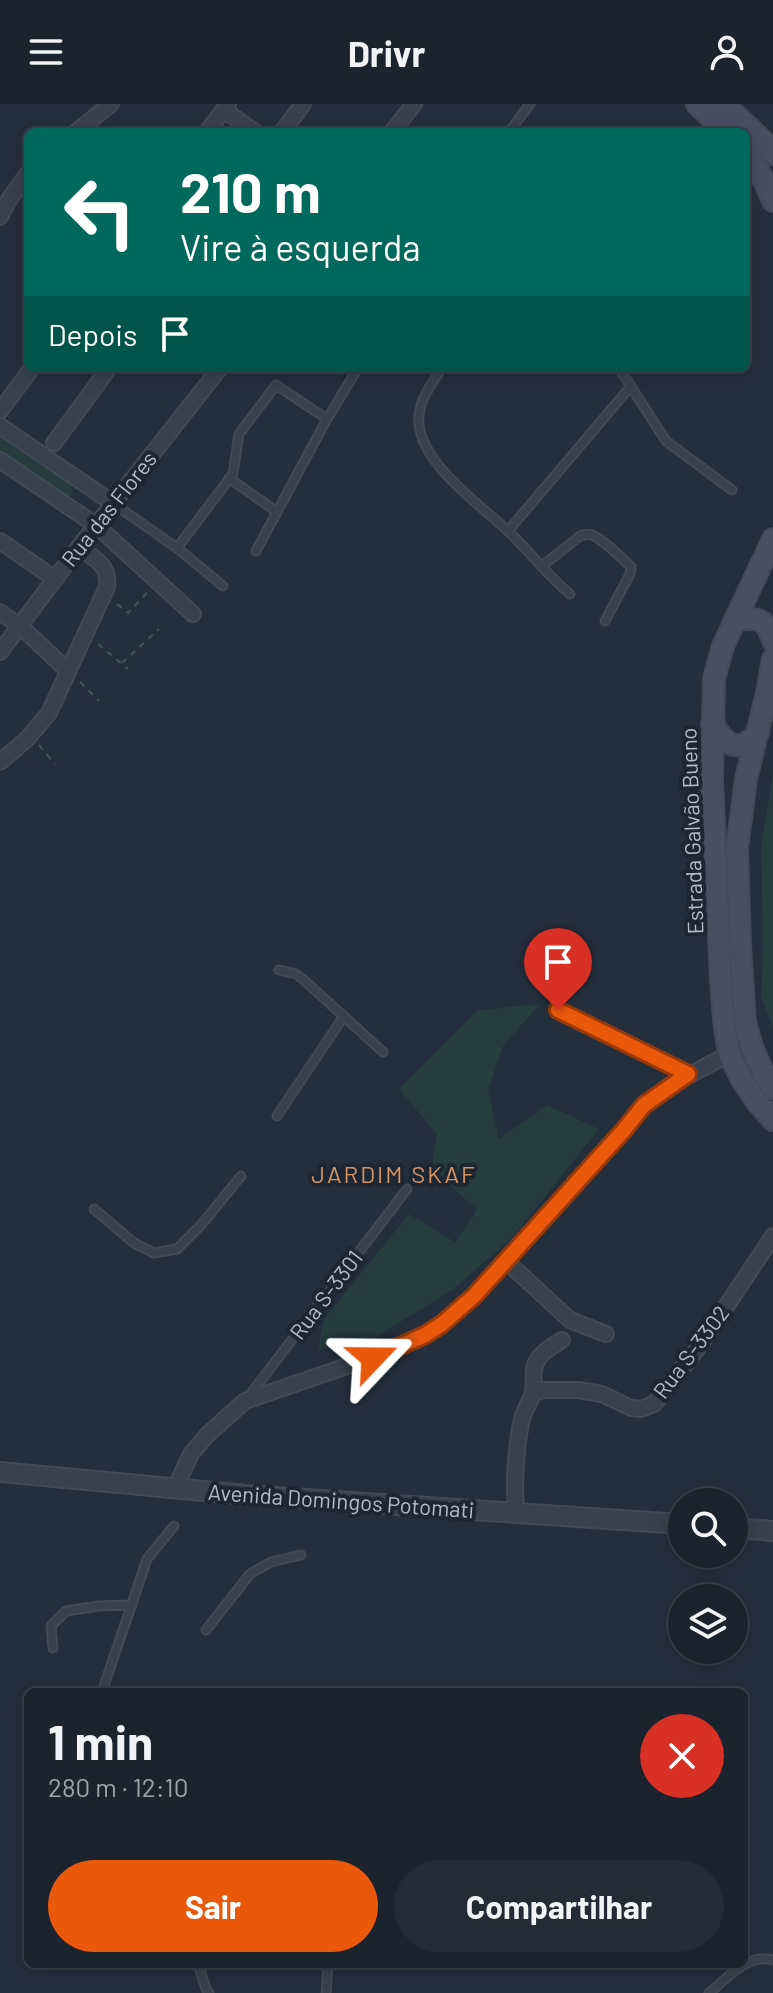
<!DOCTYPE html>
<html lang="pt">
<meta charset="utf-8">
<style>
body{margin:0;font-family:Barlow,sans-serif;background:#242b36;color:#f1f3f6;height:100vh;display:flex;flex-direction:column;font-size:30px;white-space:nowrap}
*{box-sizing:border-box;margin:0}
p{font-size:26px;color:#a0a4aa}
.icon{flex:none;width:44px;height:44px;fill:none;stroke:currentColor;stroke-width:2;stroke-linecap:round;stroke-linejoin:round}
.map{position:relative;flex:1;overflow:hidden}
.sheet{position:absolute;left:24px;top:1584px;width:724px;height:280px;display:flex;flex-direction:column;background:#1b232e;border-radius:12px;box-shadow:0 4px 20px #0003,0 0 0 2px #39404a}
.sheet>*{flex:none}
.guide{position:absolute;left:24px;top:24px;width:726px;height:244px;border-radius:12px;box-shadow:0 4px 20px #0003,0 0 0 2px #39404a;background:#00695c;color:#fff;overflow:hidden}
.tools{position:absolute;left:668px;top:1384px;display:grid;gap:16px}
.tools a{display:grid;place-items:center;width:80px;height:80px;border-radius:50%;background:#1b232e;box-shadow:0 4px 20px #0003,0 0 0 2px #39404a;font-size:40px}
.pin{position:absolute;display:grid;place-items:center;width:68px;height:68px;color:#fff;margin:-82px -34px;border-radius:50% 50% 50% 0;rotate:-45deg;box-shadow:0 0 8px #0007}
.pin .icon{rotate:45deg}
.me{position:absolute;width:88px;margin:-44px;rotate:67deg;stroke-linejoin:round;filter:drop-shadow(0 0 6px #0008)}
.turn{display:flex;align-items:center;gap:28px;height:168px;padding:0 24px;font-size:36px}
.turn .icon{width:104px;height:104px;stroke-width:2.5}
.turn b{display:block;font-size:56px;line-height:68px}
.then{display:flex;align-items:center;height:76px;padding:0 24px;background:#0003;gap:16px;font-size:30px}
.round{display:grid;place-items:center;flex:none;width:84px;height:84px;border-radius:42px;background:#242b36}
.headline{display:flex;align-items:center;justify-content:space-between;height:136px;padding:0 24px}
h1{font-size:48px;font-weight:700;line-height:60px}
.button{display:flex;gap:16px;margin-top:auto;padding:16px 24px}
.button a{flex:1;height:92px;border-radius:48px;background:#ea580c;color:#fff;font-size:32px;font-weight:700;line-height:92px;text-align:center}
.button a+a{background:#242b36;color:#f1f3f6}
header{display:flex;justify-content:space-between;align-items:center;height:104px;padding:0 24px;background:#1b232e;font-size:36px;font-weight:700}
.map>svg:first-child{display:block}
</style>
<header><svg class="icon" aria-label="menu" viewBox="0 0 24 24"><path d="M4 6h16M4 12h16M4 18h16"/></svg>Drivr<svg class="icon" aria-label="person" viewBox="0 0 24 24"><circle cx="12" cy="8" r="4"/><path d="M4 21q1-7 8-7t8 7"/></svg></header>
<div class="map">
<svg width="773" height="1889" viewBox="0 0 773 1889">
<rect width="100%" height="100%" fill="#242f3e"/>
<g fill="#263c3f">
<polygon points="0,333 70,381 74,391 65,394 0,347"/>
<polygon points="773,668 773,925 761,893 763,845 761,743"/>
<polygon points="540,900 503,942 488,986 499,1035 547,1001 599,1025 512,1134 452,1186 376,1233 318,1246 324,1215 409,1110 455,1138 477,1106 431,1064 437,1030 399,985 478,906"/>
</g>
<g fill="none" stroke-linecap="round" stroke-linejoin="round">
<defs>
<g id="service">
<polyline points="509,28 530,0"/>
<path d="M442,264c-11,17 -25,34 -23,56 4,42 62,81 90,108 21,20 39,44 61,62"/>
<polyline points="619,264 666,337 732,386"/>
<polyline points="229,374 277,408"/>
<polyline points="114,400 177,444 223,482"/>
<polyline points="508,427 631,282"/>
<polyline points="177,444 233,370 239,330 276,281 327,315"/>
<polyline points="256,447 327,315 358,264"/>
<path d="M542,462l38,-30c5,-1 9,-3 14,0 8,3 30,24 37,31l-1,7 -25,47"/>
<polyline points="279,866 296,870 305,877 383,948"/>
<polyline points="558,906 688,970"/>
<polyline points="277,1012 344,912"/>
<polyline points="94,1105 134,1139 154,1149 177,1145 202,1120 241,1072"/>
<polyline points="249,1292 407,1085"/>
<polyline points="206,1526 250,1470 271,1458 301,1451"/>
<polyline points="53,1544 51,1522 66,1507 99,1502 132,1501"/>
<polyline points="102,1588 147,1455 174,1422"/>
<polyline points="198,1860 206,1885 209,1889"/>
<polyline points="326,1889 328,1860"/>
<path d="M709,1889c19,-15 38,-40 64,-33"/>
</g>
<g id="minor">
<polyline points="224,6 255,28"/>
<polyline points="76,28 111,0"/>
<polyline points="207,28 228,0"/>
<polyline points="282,28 303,0"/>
<polyline points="392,28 414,0"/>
<polyline points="0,113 8,97 28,69"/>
<polyline points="0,307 32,264"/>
<polyline points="0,322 114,400"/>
<polyline points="54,339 109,264"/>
<polyline points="0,356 97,422 193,510"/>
<polyline points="0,437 55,475"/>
<polyline points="0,508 20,522 67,566"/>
<polyline points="0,548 79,443 220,264"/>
<path d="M0,658l27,-23 22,-26 58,-126c3,-22 -12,-28 -28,-40"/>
<polyline points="506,1157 570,1216 606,1230"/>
<polyline points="533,1290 542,1286 578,1286 602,1290 631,1304 641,1305 654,1300 701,1240 773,1132"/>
<polyline points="175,1384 191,1350 207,1331 245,1297 394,1246 425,1231 442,1220 474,1192 623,1027 644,1001 669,982 729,950"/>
<path d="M516,1408c-2,-31 -1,-62 6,-93 2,-8 7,-15 10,-23 4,-11 -2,-25 6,-37 5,-8 16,-14 24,-19"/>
</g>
<g id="tertiary">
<polyline points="0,1368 246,1391 682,1420"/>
<polyline points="734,1424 773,1427"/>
</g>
<g id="secondary">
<polyline points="697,0 726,28"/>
<polyline points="724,0 764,38 773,50"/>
<path d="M746,49c12,14 20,31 27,48"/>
<polyline points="773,435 723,542 714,575 712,676 721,877 724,916 729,950 741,974 757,998 773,1016"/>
<path d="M734,517c22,-5 33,-3 39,20"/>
<polyline points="773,555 767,589 746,675 737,744 740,842 745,918 752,943 764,971 773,984"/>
<path d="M712,620c15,21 25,31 46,9"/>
</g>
</defs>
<use href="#service" stroke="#414a57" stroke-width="11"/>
<use href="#minor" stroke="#414a57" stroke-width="18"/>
<use href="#tertiary" stroke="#414a57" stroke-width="22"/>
<use href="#secondary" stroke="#414a57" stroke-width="24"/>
<g stroke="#3f5557" stroke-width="2" stroke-dasharray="6 6" stroke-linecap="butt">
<polyline points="117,500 128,509 147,489"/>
<polyline points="98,540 128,565"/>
<polyline points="122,559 159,525"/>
<polyline points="80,578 99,597"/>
<polyline points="39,641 55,660"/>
</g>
<use href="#service" stroke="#38414e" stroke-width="7"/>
<use href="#minor" stroke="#38414e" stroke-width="14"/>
<use href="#tertiary" stroke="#38414e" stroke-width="18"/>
<use href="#secondary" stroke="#465061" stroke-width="20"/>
</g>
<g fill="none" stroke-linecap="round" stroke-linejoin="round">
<defs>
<polyline id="route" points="373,1254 425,1231 442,1220 474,1192 623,1027 644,1001 688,970 558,906"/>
</defs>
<use href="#route" stroke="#983908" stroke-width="20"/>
<use href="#route" stroke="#ea580c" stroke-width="14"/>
</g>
<g text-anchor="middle" stroke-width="8" stroke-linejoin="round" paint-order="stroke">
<g font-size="22" fill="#b4bcc9" stroke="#1d2633">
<text transform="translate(109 405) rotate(-52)" y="8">Rua das Flores</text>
<text transform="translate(692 727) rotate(-92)" y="8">Estrada Galvão Bueno</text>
<text transform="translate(326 1191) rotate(-53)" y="8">Rua S-3301</text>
<text transform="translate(691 1248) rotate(-53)" y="8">Rua S-3302</text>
<text transform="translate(341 1397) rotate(4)" y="8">Avenida Domingos Potomati</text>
</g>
<g font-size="24" letter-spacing="2" fill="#d59563" stroke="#1d2633">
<text x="394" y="1079">JARDIM SKAF</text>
</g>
</g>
</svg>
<div class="tools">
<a><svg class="icon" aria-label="search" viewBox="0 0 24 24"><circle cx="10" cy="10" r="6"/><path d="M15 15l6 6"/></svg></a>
<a><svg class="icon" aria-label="layers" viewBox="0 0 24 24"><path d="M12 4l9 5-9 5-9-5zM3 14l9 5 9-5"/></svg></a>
</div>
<div class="pin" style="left:558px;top:906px;background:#d93025"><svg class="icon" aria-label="arrive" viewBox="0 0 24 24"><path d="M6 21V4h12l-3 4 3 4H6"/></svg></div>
<svg class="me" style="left:373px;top:1254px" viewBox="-20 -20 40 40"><path d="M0-17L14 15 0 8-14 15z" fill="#ea580c" stroke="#fff" stroke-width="4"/></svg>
<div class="guide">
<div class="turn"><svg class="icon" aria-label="left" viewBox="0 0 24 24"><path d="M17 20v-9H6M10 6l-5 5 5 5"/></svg><div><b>210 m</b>Vire à esquerda</div></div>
<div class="then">Depois<svg class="icon" aria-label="arrive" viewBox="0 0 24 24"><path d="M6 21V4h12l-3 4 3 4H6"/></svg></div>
</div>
<section class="sheet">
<div class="headline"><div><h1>1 min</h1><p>280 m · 12:10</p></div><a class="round" style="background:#d93025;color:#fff"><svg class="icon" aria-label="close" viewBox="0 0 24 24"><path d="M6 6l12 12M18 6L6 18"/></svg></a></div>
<div class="button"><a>Sair</a><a>Compartilhar</a></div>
</section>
</div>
